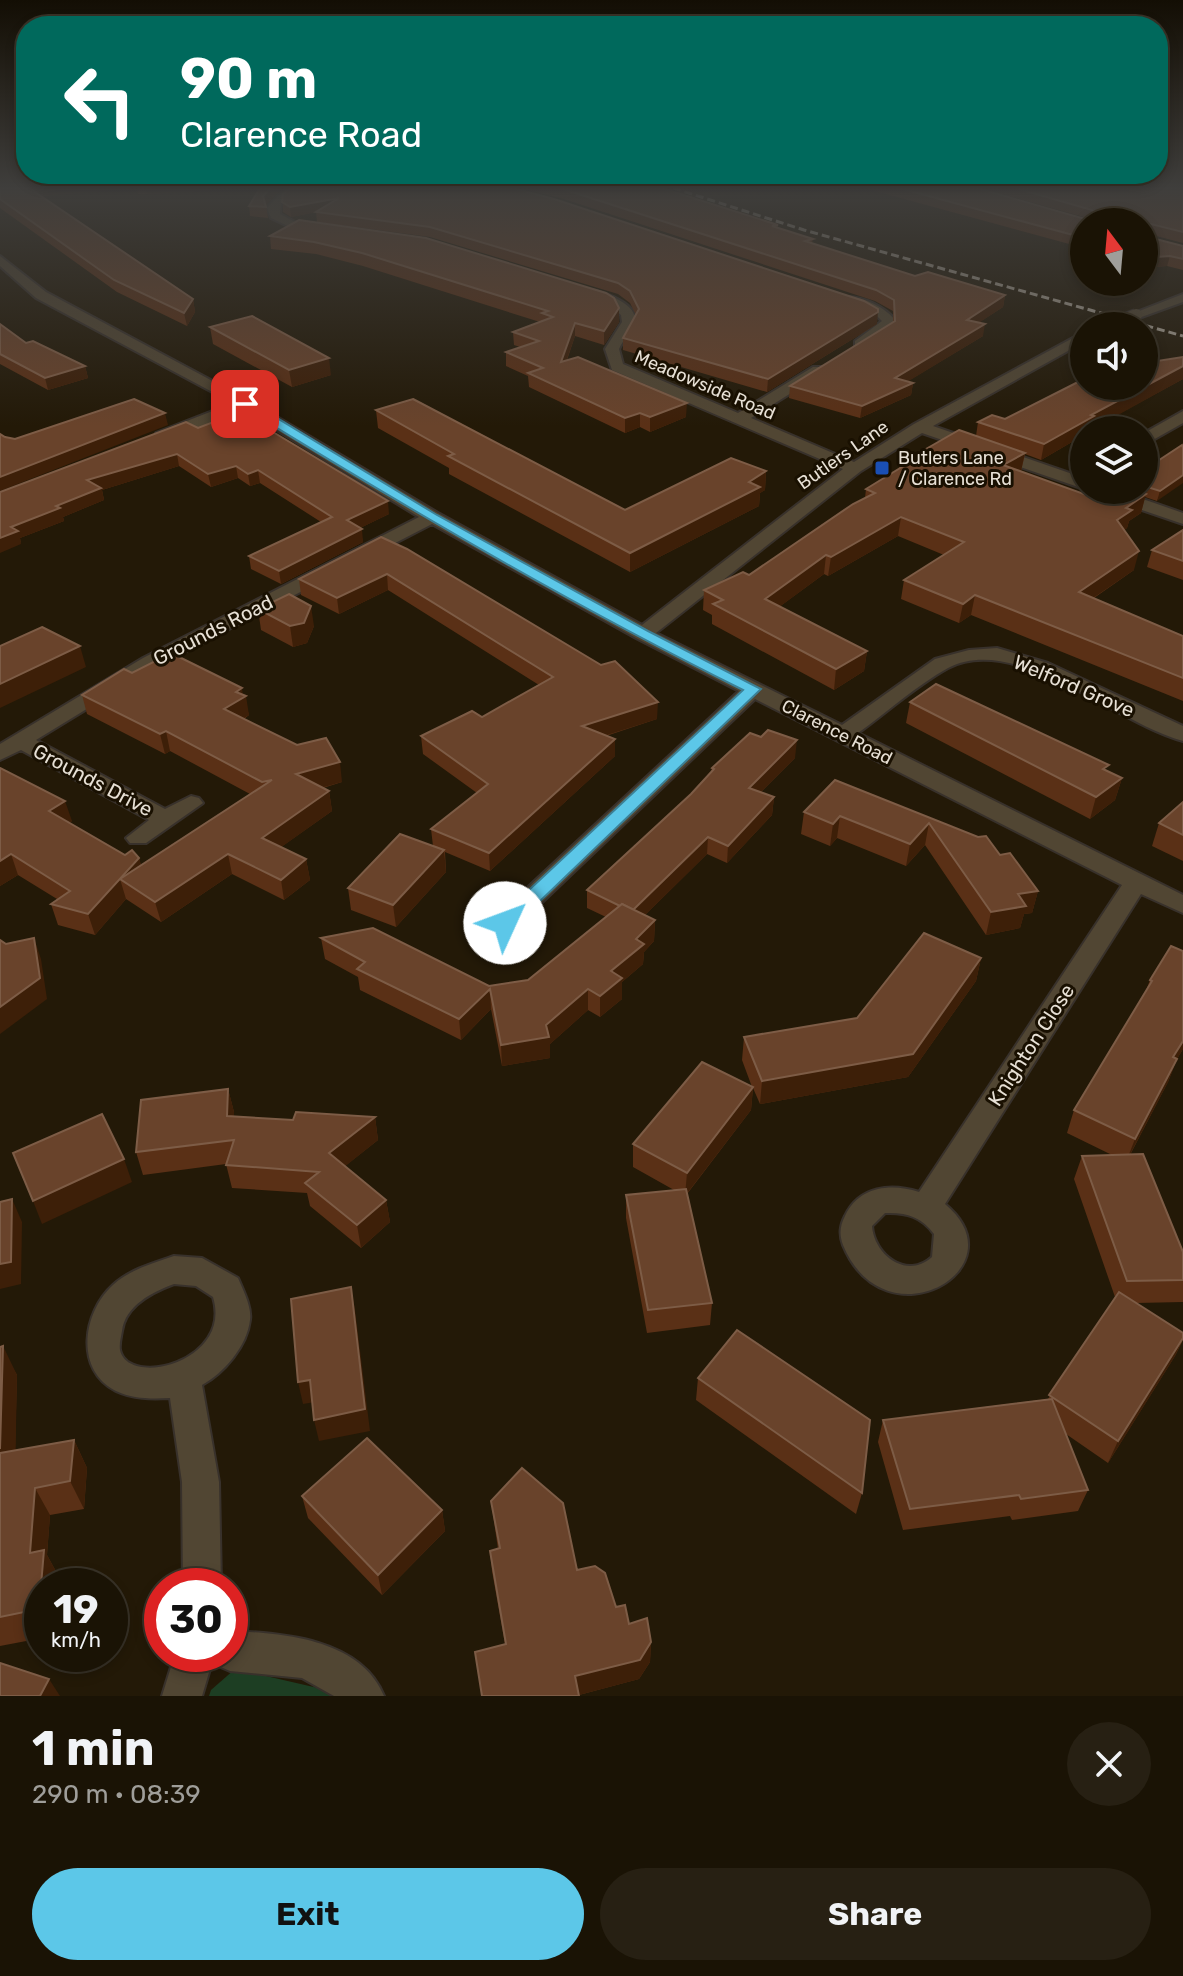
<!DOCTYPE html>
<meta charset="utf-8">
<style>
body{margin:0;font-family:Rubik,sans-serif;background:#272013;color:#f1f3f6;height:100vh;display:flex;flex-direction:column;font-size:30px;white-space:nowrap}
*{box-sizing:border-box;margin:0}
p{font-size:26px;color:#9f9e9a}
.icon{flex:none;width:44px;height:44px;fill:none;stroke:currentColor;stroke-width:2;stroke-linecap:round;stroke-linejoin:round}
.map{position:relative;height:1696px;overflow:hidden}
.drawer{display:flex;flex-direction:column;background:#1a1305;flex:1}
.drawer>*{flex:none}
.banner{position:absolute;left:16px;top:16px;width:1152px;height:168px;border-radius:32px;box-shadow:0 4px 12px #0003,0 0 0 2px #383227;background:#00695c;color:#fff;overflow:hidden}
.needle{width:52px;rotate:344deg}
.fabs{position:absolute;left:1070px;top:208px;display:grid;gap:16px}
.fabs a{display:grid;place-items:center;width:88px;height:88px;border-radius:50%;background:#1a1305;box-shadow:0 4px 12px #0003,0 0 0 2px #383227;font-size:40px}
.speed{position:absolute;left:24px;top:1568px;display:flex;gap:16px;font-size:40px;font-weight:700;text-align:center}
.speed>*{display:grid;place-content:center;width:104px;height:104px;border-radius:50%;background:#1a1305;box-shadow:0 4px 12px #0003,0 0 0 2px #383227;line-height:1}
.speed small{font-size:20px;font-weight:400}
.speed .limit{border:12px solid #d22;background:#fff;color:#111}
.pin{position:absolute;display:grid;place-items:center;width:68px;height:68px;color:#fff;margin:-34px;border-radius:16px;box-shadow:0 4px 12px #0006}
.me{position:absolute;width:88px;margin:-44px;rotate:47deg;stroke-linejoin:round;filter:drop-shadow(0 0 6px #0008)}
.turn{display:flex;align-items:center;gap:28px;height:168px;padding:0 32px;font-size:36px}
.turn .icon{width:104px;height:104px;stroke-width:2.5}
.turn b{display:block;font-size:56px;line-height:68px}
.round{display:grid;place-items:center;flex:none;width:84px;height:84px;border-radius:42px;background:#272013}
.summary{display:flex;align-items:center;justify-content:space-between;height:136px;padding:0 32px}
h1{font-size:48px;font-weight:700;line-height:60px}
.primary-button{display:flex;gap:16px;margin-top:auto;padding:16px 32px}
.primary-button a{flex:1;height:92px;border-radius:48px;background:#5cc7e8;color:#111;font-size:32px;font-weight:700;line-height:92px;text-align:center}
.primary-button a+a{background:#272013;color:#f1f3f6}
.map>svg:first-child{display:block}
</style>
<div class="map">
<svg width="1183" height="1696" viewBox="0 0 1183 1696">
<rect width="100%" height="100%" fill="#231907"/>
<polygon fill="#1d3e23" points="235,1669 344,1694 345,1696 209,1696 211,1690"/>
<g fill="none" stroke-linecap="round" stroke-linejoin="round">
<defs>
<g id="minor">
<polygon points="286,188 298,188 281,203 280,214 295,222 326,227 326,231 292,228 271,218 267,208"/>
<path d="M0,256l46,36 204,109 188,112 204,112 201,-156 -231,-99 -7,-21 17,-27 -1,-7 -14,-12 -26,-8v-6c14,-1 56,13 54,31 0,9 -12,19 -16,29l4,15 115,49 75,-46h10v6l-72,45 103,44 60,-38 170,-92v10l-151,84 151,52v11l-162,-56 -61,38 -205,162 186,92 93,-66 34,-9 28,-2 51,15 135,63v15c-66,-17 -167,-109 -235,-73 -31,17 -61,44 -90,65l325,162v18l-42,-19 -196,310c77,64 -60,143 -102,41 -4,-11 -3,-19 2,-29 14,-30 46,-33 74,-24l203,-307 -367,-186 -241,230 -9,3 -9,-3 -4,-6 4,-6 243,-226 -103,-53 -204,-114 -275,142 -121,74 129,69 26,-13 8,2 4,5 -57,40h-16l-4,-5 23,-18 -128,-70 -21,10v-16l143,-86 276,-141 -175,-107 -76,29h-12v-6l77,-30 -197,-105 -36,-32zM885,1213c21,-1 37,4 49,21l-2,23c-25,23 -58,-2 -60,-31z"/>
<polygon points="1183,294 1183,302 1136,319 1129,315"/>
<path d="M845,297c18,-1 40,10 51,24 -5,13 -27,27 -41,26v-6l27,-20 -6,-6 -31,-12z"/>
<polygon points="1183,411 1183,423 1144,445 1144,433"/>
<polygon points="1093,490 1117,490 1183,513 1183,524 1095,494"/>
<path d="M174,1256l28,2 36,20c5,12 14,29 12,42 -3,26 -26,53 -48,65l17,97 2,104h-38l-1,-104 -12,-84c-19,1 -37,1 -54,-7 -42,-21 -33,-79 -3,-106 16,-15 40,-22 61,-29zM174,1284l22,2 17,11c20,65 -85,91 -93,53 -1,-6 1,-13 2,-19 3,-25 30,-39 52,-47z"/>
<path d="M230,1631c53,2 131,8 154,65h-50l-32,-18 -72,-7 -14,-6 -3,-6 -11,37h-40l13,-42h55z"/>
</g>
</defs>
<use href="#minor" stroke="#38312b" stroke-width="4"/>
<use href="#minor" fill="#514633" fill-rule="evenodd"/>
<polyline stroke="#a79f92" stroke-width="3" stroke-dasharray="8 4" stroke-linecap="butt" points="673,188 804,230 1183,336"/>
<defs>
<polyline id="minor-bridge" points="1108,326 1136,315"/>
</defs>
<use href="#minor-bridge" stroke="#38312b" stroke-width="14" stroke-linecap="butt"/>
<use href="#minor-bridge" stroke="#514633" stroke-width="12"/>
</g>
<g fill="#5a3016">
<polygon points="0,188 135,188 40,196 193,299 195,312 187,326 117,292 0,208"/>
<polygon points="137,188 214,188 213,190 147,194 138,194"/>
<polygon points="260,188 282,188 266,205 268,218 250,216 249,206"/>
<polygon points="520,188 662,188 778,225 778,228 813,239 812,243 915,276 1005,295 1003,307 978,323 983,336 908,381 913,383 911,395 860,418 789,398 790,386 893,322 893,311 875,301 564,199"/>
<polygon points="864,188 977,188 1085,219 1087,218 981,188 1183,188 1183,243 1145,233 1084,222 1084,248"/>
<polygon points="283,194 877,324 767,392 623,350 623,338 636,315 630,303 618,294 430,237 317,222 316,212 291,217 283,212"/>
<polygon points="299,220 619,308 619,322 604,345 575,336 567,360 686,417 650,432 640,427 625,433 529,387 528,376 506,366 506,352 520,347 514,345 513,332 540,322 363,266 316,254 271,249 270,236"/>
<polygon points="1144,236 1183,246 1183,270 1167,266 1153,267 1144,265"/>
<polygon points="0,324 26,343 85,366 88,378 48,390 0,364"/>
<polygon points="210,327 331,375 292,387 213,344"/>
<polygon points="1183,357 1183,379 1091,429 1084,430 1084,435 1041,460 1025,454 1021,471 1092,497 1103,490 1144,490 1144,470 1182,445 1157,501 1145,497 1141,513 1129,521 1127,528 1124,530 1134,570 1094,598 1183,636 1183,701 971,615 959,623 901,599 904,580 944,555 898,536 828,576 824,574 779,607 867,651 864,671 834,690 712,624 712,615 703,610 704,590 749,575 865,498 866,489 899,469 900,464 976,436 978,422 1005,419"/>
<polygon points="376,410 625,510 766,471 765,490 760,493 759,506 630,572 449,474 449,468 378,428"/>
<polygon points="186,422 389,514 360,528 363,542 281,584 251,569 249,556 321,522 260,483 250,486 238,478 211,487 179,466 102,490 104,500 63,517 64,521 20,538 21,544 0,492"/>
<polygon points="1183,530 1183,580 1147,567 1152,550"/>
<polygon points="381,537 657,719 606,736 615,756 490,871 445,852 446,872 396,927 351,910 348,888 433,846 431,829 477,793 423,754 421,736 482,717 539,685 388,590 339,614 301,595 299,579"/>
<polygon points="258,609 314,626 307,643 293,647 261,630"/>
<polygon points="132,673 243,695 249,715 244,719 342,782 323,788 329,791 332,811 281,847 306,859 310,880 284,900 232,874 161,922 126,899 95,935 58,925 51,904 57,899 18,875 0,886 0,768 72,821 69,823 125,855 139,858 141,866 250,794 170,751 165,754 87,714 82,695"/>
<polygon points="910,702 1107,771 1122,778 1115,800 1090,819 906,723"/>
<polygon points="795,758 761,792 774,797 772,815 727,863 707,854 645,915 655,920 654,941 644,952 643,964 622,982 622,999 600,1017 588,1010 550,1044 550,1058 502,1066 491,1009 461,1040 360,990 358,977 325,959 321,938 489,986 528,980 606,917 587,908 587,890 691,794 711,772 712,768"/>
<polygon points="835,780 1000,855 1038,891 1032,913 1024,914 1020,928 986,935 925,845 906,866 837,838 830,846 801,834 804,812"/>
<polygon points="1183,802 1183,861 1152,846 1159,823"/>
<polygon points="1171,946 1183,1049 1177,1059 1168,1082 1130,1155 1183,1252 1183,1302 1136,1303 1183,1333 1183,1340 1175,1356 1108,1463 1066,1434 1088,1490 1078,1511 1012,1520 1010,1516 903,1530 878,1442 883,1420 1048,1399 1115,1297 1074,1179 1082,1156 1112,1155 1067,1133 1074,1110 1145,993 1150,980"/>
<polygon points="981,958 976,981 908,1077 760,1104 753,1088 751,1110 687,1194 712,1303 710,1325 647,1333 626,1218 626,1195 674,1190 633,1167 633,1144 752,1087 742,1060 744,1037 857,1018"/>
<polygon points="228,1089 234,1112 233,1116 293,1120 375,1117 378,1140 345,1166 386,1200 390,1222 361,1248 310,1206 307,1193 232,1188 226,1164 143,1175 136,1152"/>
<polygon points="0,1347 17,1375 15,1451 74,1440 87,1468 84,1509 50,1515 47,1555 59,1577 58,1586 42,1586 42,1638 0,1646"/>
<polygon points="698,1378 862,1493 856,1514 696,1400"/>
<polygon points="302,1496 442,1510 445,1531 382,1595 308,1518"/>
<polygon points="491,1501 577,1570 616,1607 629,1624 651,1642 650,1662 639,1679 579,1695 579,1696 482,1696 475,1652 505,1644 492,1571 490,1551 498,1549"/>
</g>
<g fill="#3d1f08">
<polygon points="36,188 135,188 38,196"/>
<polygon points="146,188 214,188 213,190 147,194"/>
<polygon points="271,188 282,188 265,206 263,196"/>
<polygon points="339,198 340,208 291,217 290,207"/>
<polygon points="1170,256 1167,266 1153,267 1156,257"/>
<polygon points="1005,295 1003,307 965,332 967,320"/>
<polygon points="193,299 195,312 187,326 184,313"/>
<polygon points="619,308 619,322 604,345 604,331"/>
<polygon points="878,312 877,324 767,392 768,379"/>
<polygon points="575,323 575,336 561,376 561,362"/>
<polygon points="985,324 983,336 894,390 895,378"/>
<polygon points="329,358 331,375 292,387 289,370"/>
<polygon points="85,366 88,378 48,390 45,378"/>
<polygon points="1183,366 1183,379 1091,430 1084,430 1084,435 1041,460 1044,444 1091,415"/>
<polygon points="913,383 911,395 860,418 862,406"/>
<polygon points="687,403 686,417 650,432 650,417"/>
<polygon points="165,413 168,425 0,491 0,477"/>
<polygon points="640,413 640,427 625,433 625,418"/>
<polygon points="1025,453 1021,471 999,483 1003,465"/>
<polygon points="177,454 179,466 102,490 104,500 63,517 64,521 20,538 21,544 0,553 0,538 11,527 87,480"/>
<polygon points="236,466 238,478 211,487 208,474"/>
<polygon points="258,470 260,483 250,486 248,474"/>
<polygon points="766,471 765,490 760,493 759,506 630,572 630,553"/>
<polygon points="1183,475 1183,483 1157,501 1160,491"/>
<polygon points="1146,494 1141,513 1129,521 1127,528 1112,539 1117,520 1126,508"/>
<polygon points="388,501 389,514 348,534 347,520"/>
<polygon points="901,517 898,536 828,576 831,557"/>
<polygon points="362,529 363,542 281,584 279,571"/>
<polygon points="1139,551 1134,570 1074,611 1079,592"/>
<polygon points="826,555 824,574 763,619 765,599"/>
<polygon points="387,574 388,590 339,614 337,598"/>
<polygon points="975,595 971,615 959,623 963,604"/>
<polygon points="311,606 314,626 307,643 293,647 290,626"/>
<polygon points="80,646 86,667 0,708 0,684"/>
<polygon points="867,651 864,671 834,690 836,669"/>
<polygon points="242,688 243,697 246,696 249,715 228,728 224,709 236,692"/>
<polygon points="658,702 657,719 582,743 582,726"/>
<polygon points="166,731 170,751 165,754 160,734"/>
<polygon points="615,739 615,756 490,871 489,853"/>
<polygon points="797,740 795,758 748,805 749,788"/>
<polygon points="340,762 342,782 299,794 296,774"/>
<polygon points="1122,778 1115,800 1090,819 1096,797"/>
<polygon points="329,791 332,811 266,858 262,838"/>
<polygon points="774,797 772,815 727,863 728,846"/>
<polygon points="65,801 72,821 56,832 49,811"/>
<polygon points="840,816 837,838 830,846 833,824"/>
<polygon points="929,823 925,845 906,866 910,844"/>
<polygon points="708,837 707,854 631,929 631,911"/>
<polygon points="444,850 446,872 396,927 393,905"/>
<polygon points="11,854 18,875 0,886 0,861"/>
<polygon points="228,854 232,874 161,922 155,902"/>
<polygon points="139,858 145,878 120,879 126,899 95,935 88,914"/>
<polygon points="306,859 310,880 284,900 281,880"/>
<polygon points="1038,891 1032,913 1024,914 1020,928 986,935 991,912 1018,894"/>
<polygon points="655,920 654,941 644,952 643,964 622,982 622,999 600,1017 600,996 611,971 636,939"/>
<polygon points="34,938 41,959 47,999 0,1034 0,1007"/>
<polygon points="981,958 976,981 908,1077 760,1104 762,1081"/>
<polygon points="490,989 491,1009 461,1040 459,1019"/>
<polygon points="588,989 588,1010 550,1044 550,1058 502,1066 501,1045 546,1025"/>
<polygon points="1183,1041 1183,1049 1177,1059 1168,1082 1126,1162 1135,1139 1173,1057"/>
<polygon points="753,1087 751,1110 685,1196 687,1173"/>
<polygon points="228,1089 234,1112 233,1139 227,1116"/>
<polygon points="375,1117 378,1140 333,1176 329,1153"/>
<polygon points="124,1159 132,1182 42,1224 33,1201"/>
<polygon points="12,1199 22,1222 21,1284 0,1289 0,1264"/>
<polygon points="386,1200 390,1222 361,1248 357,1225"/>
<polygon points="351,1287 355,1310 370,1431 319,1441 314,1420"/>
<polygon points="1183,1338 1175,1356 1108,1463 1118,1441"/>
<polygon points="3,1346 17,1375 15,1481 0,1454"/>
<polygon points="310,1380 315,1402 303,1404 298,1382"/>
<polygon points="74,1440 87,1468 84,1509 70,1481"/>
<polygon points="35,1488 50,1515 47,1555 59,1577 58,1586 42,1586 42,1615 39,1609 30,1553"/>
<polygon points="442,1510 445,1531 382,1595 378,1575"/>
<polygon points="651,1642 650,1662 639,1679 575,1696 575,1676"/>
<polygon points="49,1679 60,1696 40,1696"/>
</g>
<g fill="#69432b" stroke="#7d5c46" stroke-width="2">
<polygon points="0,188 29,188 193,299 184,313 114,280 0,199"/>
<polygon points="260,188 271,188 263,196 266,207 249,206"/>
<polygon points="290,188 513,188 554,199 864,301 878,309 878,312 768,379 623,338 639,309 630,291 618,283 430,227 316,212 339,198 290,207 282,202 283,194"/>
<polygon points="560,188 662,188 778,225 772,226 813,239 805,241 915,276 928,272 1005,295 967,320 985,324 895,378 913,383 862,406 790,386 895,321 894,300 876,290"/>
<polygon points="899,188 977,188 1085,219 1094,213 1092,210 1015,188 1183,188 1183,232 1147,223 1144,226 1144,222 1084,222 1084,238"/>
<polygon points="299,220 426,238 606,293 614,298 619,308 604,331 575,323 561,362 578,357 687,403 650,417 640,413 625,418 528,373 543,368 506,352 539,341 513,332 553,317 542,313 548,311 362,253 314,242 270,236"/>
<polygon points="1144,236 1183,246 1183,259 1170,256 1156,257 1144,254"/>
<polygon points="252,316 329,358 289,370 210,327"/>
<polygon points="0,324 26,343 33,341 85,366 45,378 0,354"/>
<polygon points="1183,357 1183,366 1091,415 1094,416 1044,444 978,422 992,415 1005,419 1084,379 1084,386 1144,386 1144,363"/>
<polygon points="134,399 165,413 0,477 0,434 5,437 15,439"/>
<polygon points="413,399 625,510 731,458 766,471 749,482 760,487 630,553 448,456 454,454 376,410"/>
<polygon points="224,418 256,433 268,429 388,501 347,520 362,529 279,571 249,556 332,517 258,470 248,474 236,466 208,474 177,454 87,480 101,488 56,506 60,508 11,527 18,531 0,538 0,492 186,422 198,428"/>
<polygon points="959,430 1025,453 1003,465 1092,497 1103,490 1133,490 1146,494 1126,508 1132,510 1117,520 1139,551 1079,592 1183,636 1183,678 975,595 963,604 904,580 964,542 901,517 831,557 826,555 765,599 867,651 836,669 713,604 723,600 704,590 743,572 749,575 853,504 875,493 866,489 905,465 900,464"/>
<polygon points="1182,445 1183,448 1183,475 1160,491 1144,486 1144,470"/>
<polygon points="1183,530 1183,561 1152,550"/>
<polygon points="381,537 407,549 601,665 615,661 658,702 582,726 615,739 489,853 431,829 488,784 421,736 472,711 482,717 553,677 387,574 337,598 299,579"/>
<polygon points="289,594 311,606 304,623 290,626 258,609"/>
<polygon points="42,627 80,646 0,684 0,646"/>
<polygon points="171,653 242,688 236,692 246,696 224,709 297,745 326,738 340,762 296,774 329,791 262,838 306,859 281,880 228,854 155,902 120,879 272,780 262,782 166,731 160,734 82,695 124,669 132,673"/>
<polygon points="936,684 1109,765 1103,769 1122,778 1096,797 910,702"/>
<polygon points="768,730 797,740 749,788 774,797 728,846 708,837 633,910 622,904 620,906 587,890 691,794 714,769 712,768 750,733 761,737"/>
<polygon points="0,768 65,801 49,811 125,855 132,850 139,858 88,914 51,904 70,891 11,854 0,861"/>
<polygon points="835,780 978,837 986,836 1000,855 1010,853 1038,891 1018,894 1026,906 991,912 929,823 910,844 840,816 833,824 804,812"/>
<polygon points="1183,802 1183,835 1159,823"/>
<polygon points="400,834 444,850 393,905 348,888"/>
<polygon points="622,904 655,920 636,939 644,944 611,971 622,978 600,996 588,989 546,1025 549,1037 501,1045 490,989 459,1019 357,969 365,962 321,938 373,928 489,986 528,980"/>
<polygon points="924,933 981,958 913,1054 762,1081 744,1037 857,1018"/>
<polygon points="34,938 40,978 0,1007 0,940 6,944"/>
<polygon points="1171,946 1183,951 1183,1041 1173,1057 1177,1059 1135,1139 1074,1110 1152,981 1150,980"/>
<polygon points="702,1062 753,1087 687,1173 633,1144"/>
<polygon points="228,1089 227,1116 293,1120 296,1112 375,1117 329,1153 386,1200 357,1225 305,1183 319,1172 226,1165 234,1140 136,1152 141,1100"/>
<polygon points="102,1114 124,1159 33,1201 13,1153"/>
<polygon points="1143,1154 1183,1252 1183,1280 1127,1281 1082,1156"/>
<polygon points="686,1189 712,1303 648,1310 626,1195"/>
<polygon points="12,1199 11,1262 0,1264 0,1202"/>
<polygon points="351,1287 365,1409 314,1420 310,1380 298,1382 291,1299"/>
<polygon points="1119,1292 1183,1333 1183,1338 1118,1441 1049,1395"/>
<polygon points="737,1330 870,1420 862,1493 698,1378"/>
<polygon points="3,1346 0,1449 0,1347"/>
<polygon points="1052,1399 1088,1490 1021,1499 1019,1495 910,1509 883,1420"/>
<polygon points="367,1438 442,1510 378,1575 302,1496"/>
<polygon points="74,1440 70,1481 35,1488 30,1553 44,1550 39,1609 0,1617 0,1453"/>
<polygon points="522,1468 563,1503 577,1570 595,1566 605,1573 616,1607 625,1605 629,1624 647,1618 651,1642 640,1660 575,1676 579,1696 482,1696 475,1652 506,1644 490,1551 500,1548 491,1501"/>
<polygon points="0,1663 49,1679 40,1696 0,1696"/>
</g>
<linearGradient id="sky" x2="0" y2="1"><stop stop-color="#130e04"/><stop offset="0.44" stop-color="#3f3e3c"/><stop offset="1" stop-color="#3f3e3c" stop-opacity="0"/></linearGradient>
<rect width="1183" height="426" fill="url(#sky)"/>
<path fill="#5cc7e8" stroke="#3c8197" stroke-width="2" d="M241,401h8l188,114 211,116 113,58 -249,239h-14l-3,-5 3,-4 245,-229c-173,-86 -338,-183 -502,-284z"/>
<rect fill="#1a4fb4" stroke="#191001" stroke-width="3" x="874" y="460" width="16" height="16" rx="4"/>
<g text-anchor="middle" stroke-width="6" stroke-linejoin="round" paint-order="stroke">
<g font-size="18" fill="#e7e0d5" stroke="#191001">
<text transform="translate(705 385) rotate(23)" y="6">Meadowside Road</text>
<text transform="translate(843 455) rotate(-35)" y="6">Butlers Lane</text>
<text transform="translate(837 732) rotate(27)" y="6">Clarence Road</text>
</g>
<g font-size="18" fill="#e7e0d5" stroke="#191001" text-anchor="start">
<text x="898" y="464">Butlers Lane<tspan x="898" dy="21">/ Clarence Rd</tspan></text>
</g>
<g font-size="20" fill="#e7e0d5" stroke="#191001">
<text transform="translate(213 630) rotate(-27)" y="7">Grounds Road</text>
<text transform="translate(1074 686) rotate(23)" y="7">Welford Grove</text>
<text transform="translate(93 780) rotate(28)" y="7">Grounds Drive</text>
<text transform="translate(1031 1045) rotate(-57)" y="7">Knighton Close</text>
</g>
</g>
</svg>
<div class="fabs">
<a><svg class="needle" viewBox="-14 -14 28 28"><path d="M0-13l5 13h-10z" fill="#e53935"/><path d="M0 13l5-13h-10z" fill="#9f9e9a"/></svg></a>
<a><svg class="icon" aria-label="sound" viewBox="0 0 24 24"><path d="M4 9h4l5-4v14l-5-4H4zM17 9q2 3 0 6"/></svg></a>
<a><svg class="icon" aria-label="layers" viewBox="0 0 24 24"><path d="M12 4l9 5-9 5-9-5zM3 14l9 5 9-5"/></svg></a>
</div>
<div class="speed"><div>19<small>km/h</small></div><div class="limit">30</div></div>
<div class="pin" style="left:245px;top:404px;background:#d93025"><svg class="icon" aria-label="arrive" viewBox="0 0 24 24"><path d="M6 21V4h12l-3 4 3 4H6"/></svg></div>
<svg class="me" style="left:505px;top:923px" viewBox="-20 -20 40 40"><circle r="19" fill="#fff"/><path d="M0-13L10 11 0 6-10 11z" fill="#5cc7e8"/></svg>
<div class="banner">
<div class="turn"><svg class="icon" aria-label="left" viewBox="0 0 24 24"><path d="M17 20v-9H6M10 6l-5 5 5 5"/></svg><div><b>90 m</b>Clarence Road</div></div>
</div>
</div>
<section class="drawer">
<div class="summary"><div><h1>1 min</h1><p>290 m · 08:39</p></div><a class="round"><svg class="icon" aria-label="close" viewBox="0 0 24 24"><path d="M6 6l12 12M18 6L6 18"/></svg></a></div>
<div class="primary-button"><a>Exit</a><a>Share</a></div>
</section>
